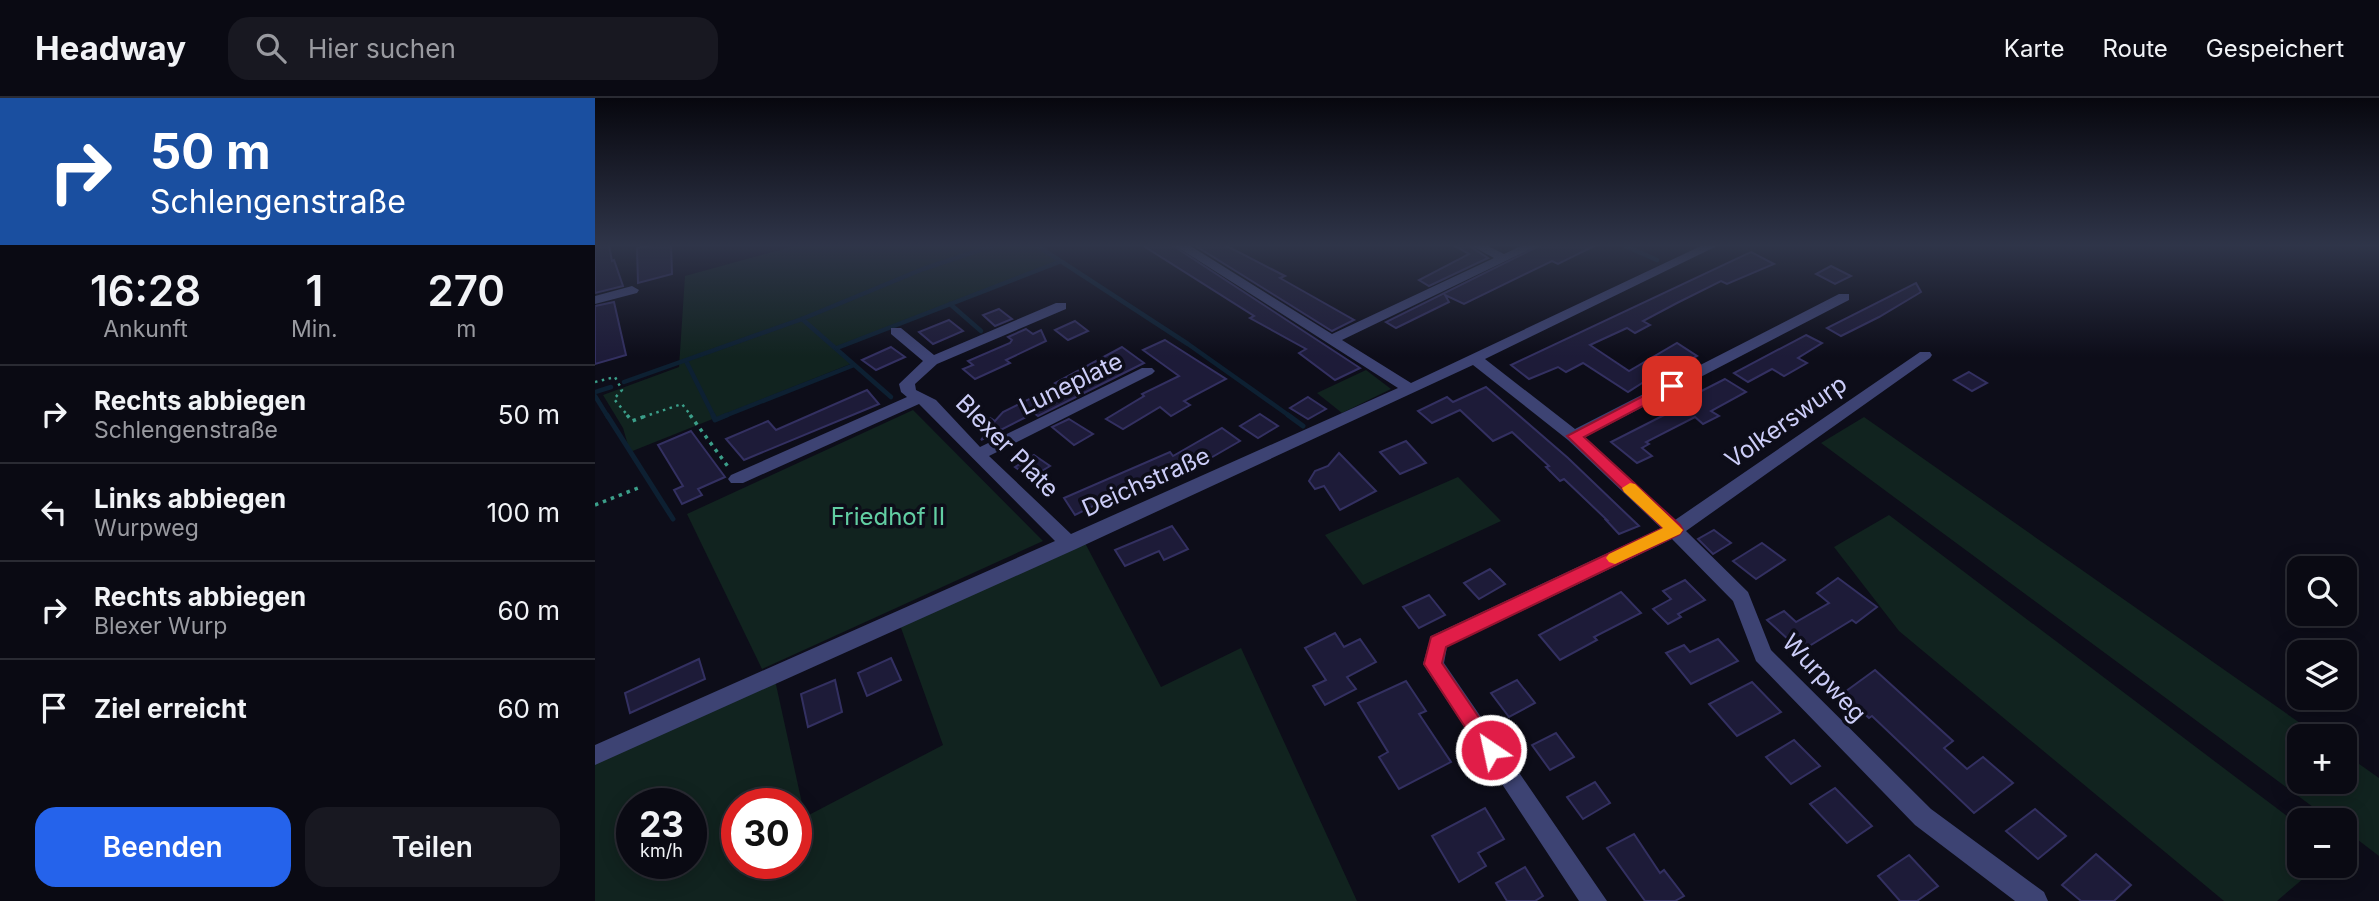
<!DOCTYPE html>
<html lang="de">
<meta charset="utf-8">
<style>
body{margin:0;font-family:Inter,sans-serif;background:#181821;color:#f1f3f6;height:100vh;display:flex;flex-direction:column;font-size:26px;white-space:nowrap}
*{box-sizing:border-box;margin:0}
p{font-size:23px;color:#999aa0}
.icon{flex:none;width:38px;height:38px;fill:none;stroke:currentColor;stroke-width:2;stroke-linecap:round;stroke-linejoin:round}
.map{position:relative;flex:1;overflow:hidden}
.sheet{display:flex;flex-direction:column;background:#0a0a13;width:595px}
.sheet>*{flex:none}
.top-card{background:#1a4fa0;color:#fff;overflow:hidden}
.tools{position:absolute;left:1692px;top:458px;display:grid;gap:14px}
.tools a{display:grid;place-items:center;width:70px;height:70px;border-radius:14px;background:#0a0a13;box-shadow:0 4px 18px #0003,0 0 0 2px #2a2b33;font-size:35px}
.speed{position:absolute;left:21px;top:690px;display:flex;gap:14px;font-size:35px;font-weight:700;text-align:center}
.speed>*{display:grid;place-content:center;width:91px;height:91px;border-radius:50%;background:#0a0a13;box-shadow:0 4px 18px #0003,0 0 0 2px #2a2b33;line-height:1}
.speed small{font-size:18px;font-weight:400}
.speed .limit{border:10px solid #d22;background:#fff;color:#111}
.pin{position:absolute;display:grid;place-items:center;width:60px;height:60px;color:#fff;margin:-30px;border-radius:14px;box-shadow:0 4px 10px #0006}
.me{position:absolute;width:77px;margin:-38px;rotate:326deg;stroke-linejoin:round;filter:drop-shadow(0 0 5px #0008)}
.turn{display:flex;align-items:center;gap:24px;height:147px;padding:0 35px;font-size:32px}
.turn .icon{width:91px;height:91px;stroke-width:2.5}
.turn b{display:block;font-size:49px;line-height:60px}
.eta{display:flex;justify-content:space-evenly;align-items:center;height:119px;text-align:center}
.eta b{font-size:42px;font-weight:600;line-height:49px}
.cta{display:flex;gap:14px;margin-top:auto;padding:14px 35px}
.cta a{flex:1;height:80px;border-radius:21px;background:#2563eb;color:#fff;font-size:28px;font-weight:600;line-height:80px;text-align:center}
.cta a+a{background:#181821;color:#f1f3f6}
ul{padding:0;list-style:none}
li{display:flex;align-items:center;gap:21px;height:98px;padding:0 35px;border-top:2px solid #2a2b33}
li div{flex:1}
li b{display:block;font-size:26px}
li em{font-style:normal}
header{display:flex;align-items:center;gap:42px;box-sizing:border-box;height:98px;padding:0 35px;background:#0a0a13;border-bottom:2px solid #2a2b33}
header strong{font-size:33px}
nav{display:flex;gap:38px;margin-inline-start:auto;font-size:24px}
.search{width:490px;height:63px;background:#181821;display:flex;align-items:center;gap:18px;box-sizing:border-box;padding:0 24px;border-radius:21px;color:#999aa0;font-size:26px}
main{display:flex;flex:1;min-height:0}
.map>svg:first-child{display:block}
</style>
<header>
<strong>Headway</strong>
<div class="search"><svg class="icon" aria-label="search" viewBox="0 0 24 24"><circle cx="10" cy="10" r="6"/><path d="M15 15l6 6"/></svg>Hier suchen</div>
<nav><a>Karte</a><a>Route</a><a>Gespeichert</a></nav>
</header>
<main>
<section class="sheet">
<div class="top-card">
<div class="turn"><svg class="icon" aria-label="right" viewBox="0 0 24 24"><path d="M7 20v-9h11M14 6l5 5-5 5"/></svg><div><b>50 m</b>Schlengenstraße</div></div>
</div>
<div class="eta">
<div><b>16:28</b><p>Ankunft</p></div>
<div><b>1</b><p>Min.</p></div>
<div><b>270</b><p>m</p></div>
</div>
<ul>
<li><svg class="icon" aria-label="right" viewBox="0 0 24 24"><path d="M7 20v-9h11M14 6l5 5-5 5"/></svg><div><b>Rechts abbiegen</b><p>Schlengenstraße</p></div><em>50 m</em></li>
<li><svg class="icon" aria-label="left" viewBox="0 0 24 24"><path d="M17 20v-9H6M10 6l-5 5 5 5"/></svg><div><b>Links abbiegen</b><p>Wurpweg</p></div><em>100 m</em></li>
<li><svg class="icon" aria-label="right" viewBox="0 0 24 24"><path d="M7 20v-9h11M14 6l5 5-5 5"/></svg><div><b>Rechts abbiegen</b><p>Blexer Wurp</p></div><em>60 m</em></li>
<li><svg class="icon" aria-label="arrive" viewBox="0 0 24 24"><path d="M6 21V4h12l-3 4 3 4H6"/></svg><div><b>Ziel erreicht</b></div><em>60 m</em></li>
</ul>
<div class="cta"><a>Beenden</a><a>Teilen</a></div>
</section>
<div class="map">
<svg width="1784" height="803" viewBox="0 0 1784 803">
<rect width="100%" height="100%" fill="#0d0d19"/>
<g fill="#11231f" fill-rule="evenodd">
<polygon points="203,147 443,147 464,164 243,250 258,265 35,354 28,330 8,297 84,269 90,178"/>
<polygon points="771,272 796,291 747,315 722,295"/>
<polygon points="318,312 448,443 167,571 92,416"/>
<polygon points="1269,319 1725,639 1704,639 1704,684 1750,684 1750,656 1784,680 1784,758 1750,732 1750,723 1737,723 1226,345"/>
<polygon points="863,379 906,423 768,487 730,437"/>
<polygon points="1294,417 1704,727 1704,768 1723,768 1682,803 1629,803 1304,533 1239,449"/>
<path d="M490,445l76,144 80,-39 116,253h-762v-140l180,-81 30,137 138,-72 -43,-120zM37,705h59v60h-59zM142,705h59v60h-59z"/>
</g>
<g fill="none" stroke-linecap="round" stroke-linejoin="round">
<g stroke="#0d2032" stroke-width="4.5">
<polyline points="441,147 593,246 696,319"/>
<polyline points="1028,147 1062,162"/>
<polyline points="355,206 386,233"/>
<polyline points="207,221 296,299"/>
<polyline points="242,250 464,164"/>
<polyline points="91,263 119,319"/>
<polyline points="29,284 207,221 328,171 400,147"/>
<polyline points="0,294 16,289"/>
<polyline points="0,298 13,319"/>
<polyline points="127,319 259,267"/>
</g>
<g stroke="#0d2032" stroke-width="5">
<polyline points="12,317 78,421"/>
<polyline points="118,317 120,322 132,317"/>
<polyline points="693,317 708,328"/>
</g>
</g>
<g fill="#1d1b38" stroke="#333061" stroke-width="2">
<polygon points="0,147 14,147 17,163 19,162 28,188 0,195"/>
<polygon points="57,147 76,147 77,176 43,185 42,150"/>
<polygon points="547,147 577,147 765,270 740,282 704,255 711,251 655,220 659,218"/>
<polygon points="599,147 630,147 690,178 685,180 759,222 737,233"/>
<polygon points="858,147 873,147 893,160 834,188 824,182 874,156"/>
<polygon points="946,147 1001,147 963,166 957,163 869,206 850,197 854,204 801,230 791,224"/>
<polygon points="1156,154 1179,166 1132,186 1126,183 1082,205 1048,223 1055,227 1040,235 1032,230 995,247 1034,273 1082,245 1102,258 1085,267 1080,264 1033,294 988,265 971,274 963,269 934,281 916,267"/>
<polygon points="1236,168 1256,178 1240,186 1221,176"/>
<polygon points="1321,185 1326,194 1284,219 1246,238 1232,230"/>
<polygon points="19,204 31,257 0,266 0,208"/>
<polygon points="404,211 417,221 400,228 388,217"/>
<polygon points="354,222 368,233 338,246 324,234"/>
<polygon points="480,223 493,233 473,242 460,232"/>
<polygon points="431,231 438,236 446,232 451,243 411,262 415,265 380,281 368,271 378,267 373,263 415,245 417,242 413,239"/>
<polygon points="1211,237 1227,245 1203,260 1212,265 1189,278 1177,271 1153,284 1139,275"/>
<polygon points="570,242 631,281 589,303 595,307 576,318 565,309 528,331 511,321 549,298 547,296 584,278 548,252"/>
<polygon points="296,249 310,259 281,272 267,262"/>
<polygon points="527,249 549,265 443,318 439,315 386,342 391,336 381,327 395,320 400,323 408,314 463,287 460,285"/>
<polygon points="1374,274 1392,285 1377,293 1359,282"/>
<polygon points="1130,281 1151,294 1116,313 1124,318 1108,326 1100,319 1051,344 1054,346 1047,350 1057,358 1042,365 1016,344 1085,309 1081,306"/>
<polygon points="891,289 973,360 1044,428 1024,436 1011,422 1012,422 969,381 965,383 951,369 954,368 917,334 898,343 865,312 837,325 823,313 852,299 858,304"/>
<polygon points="272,292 284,306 149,362 131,341 173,323 181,332"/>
<polygon points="713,299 731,311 713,321 695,310"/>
<polygon points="665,316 683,328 663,340 645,328"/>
<polygon points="474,321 498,336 479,347 457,329"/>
<polygon points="627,330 645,343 612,362 610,360 553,385 549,380 514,395 516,399 480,417 469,400 575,354 578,358"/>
<polygon points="96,333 130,379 103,391 107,397 87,406 79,392 88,388 63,347"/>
<polygon points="811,343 831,365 805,376 785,354"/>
<polygon points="744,355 781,393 745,412 729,388 720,391 714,383 720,373 733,368"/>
<polygon points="439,357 455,368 435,380 420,369"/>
<polygon points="577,428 593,451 569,462 564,453 530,468 520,452"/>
<polygon points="1119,432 1136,445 1118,456 1103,441"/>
<polygon points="1167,445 1190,462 1161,481 1138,463"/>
<polygon points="895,471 910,486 884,501 869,485"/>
<polygon points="1243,480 1282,509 1261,525 1257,522 1206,553 1172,522 1189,513 1201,524 1234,505 1222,495"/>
<polygon points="1090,482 1110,502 1083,516 1086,519 1073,526 1058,511 1076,501 1068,493"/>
<polygon points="1026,494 1046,515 999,539 1002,542 965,562 944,537"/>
<polygon points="834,497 850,517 824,530 808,509"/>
<polygon points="740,535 749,549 765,541 781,564 752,579 761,591 730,607 718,588 731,582 710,550"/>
<polygon points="1123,541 1143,563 1096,586 1071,555 1089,547 1095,554"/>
<polygon points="296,560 306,582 272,598 263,575"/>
<polygon points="104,561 110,581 35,615 30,595"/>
<polygon points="1280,572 1358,643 1349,650 1372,671 1388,659 1418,685 1379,715 1277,618 1274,620 1247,596"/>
<polygon points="240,582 247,614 213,629 206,596"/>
<polygon points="922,582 940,605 914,619 896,595"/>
<polygon points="811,583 831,613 824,616 856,664 804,691 784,659 793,654 763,605"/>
<polygon points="1157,584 1186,614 1142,638 1114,606"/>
<polygon points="961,635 979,659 955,672 937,647"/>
<polygon points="1199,642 1225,668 1196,686 1171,659"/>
<polygon points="1000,684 1015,705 988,721 972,699"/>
<polygon points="1240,690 1277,728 1252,745 1215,706"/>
<polygon points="890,710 909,741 883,755 891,768 864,784 837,738"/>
<polygon points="1440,711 1471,738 1443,761 1411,733"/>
<polygon points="1039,736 1065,775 1069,772 1089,798 1080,803 1050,803 1012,750"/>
<polygon points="1501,756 1536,787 1519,803 1486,803 1467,787"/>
<polygon points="1314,757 1343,788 1322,803 1305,803 1283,778"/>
<polygon points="930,769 948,798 940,803 912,803 901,785"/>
</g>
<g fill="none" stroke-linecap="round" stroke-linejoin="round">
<g stroke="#3b9e89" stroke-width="2.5" stroke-dasharray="2.5 4.5" stroke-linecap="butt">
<polyline points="0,284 20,279 27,292 19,301 34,319"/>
<polyline points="48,319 87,306 97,319"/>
</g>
<g stroke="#3b9e89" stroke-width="3.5" stroke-dasharray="3.5 5" stroke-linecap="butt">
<polyline points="32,317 37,323 53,317"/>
<polyline points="95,317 134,370"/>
<polyline points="0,407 43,390"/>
</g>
<g fill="#3d4373" fill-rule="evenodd">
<polygon points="579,147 594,147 737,236 899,160 875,147 891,147 909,156 928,147 944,147 747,242 816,285 1108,147 1124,147 890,261 980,331 1244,196 1254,196 1254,202 990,339 1080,422 1325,254 1335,254 1337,257 1335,260 1091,433 1153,494 1176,552 1336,711 1449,794 1453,803 1420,803 1320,727 1161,563 1138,503 1077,441 852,549 849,565 1012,803 984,803 828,566 836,538 1066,430 973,342 878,267 481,451 0,667 0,647 460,443 324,306 148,385 136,385 133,381 136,377 312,299 306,294 304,286 328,263 296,236 296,230 306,230 339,257 461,205 471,205 471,211 342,266 320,286 321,292 341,302 385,349 547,270 557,270 560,273 557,276 394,358 476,436 803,290"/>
<polygon points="37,188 44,192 42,195 0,206 0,198"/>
</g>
</g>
<linearGradient id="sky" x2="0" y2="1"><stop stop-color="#07070e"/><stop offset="0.57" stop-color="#2f3549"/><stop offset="1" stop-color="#2f3549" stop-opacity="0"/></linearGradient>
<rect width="1784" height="259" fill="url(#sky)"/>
<polygon fill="#e11d48" stroke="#92132f" stroke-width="2" points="1077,283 1084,288 1082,290 989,339 1085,427 1088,432 1085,436 851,549 847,565 906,652 904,658 896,661 889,658 829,566 836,539 1068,430 972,338"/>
<polygon fill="#f59e0b" points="1035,385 1040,386 1088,432 1085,436 1020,466 1014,464 1011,460 1014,456 1068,430 1029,394 1027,390"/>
<g text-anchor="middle" stroke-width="7" stroke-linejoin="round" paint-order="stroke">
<g font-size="24" fill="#cccdf8" stroke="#0d0d19">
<text transform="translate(476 286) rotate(-26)" y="8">Luneplate</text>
<text transform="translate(1191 324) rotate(-35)" y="8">Volkerswurp</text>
<text transform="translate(412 348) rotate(45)" y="8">Blexer Plate</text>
<text transform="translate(551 384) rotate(-24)" y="8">Deichstraße</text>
<text transform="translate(1229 580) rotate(47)" y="8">Wurpweg</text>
</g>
<g font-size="24" fill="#62cea3" stroke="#0d0d19">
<text x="293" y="427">Friedhof II</text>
</g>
</g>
</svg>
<div class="tools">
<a><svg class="icon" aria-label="search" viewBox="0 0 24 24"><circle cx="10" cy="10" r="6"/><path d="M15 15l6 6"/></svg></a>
<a><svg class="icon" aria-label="layers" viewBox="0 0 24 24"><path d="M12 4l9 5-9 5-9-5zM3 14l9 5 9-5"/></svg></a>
<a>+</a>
<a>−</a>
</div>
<div class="speed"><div>23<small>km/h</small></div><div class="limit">30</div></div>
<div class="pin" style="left:1077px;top:288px;background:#d93025"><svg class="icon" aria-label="arrive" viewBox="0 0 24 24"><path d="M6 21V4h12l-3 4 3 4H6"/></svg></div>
<svg class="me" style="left:896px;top:652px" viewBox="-20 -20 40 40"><circle r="17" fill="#e11d48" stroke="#fff" stroke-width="3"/><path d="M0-11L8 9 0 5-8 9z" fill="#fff"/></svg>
</div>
</main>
